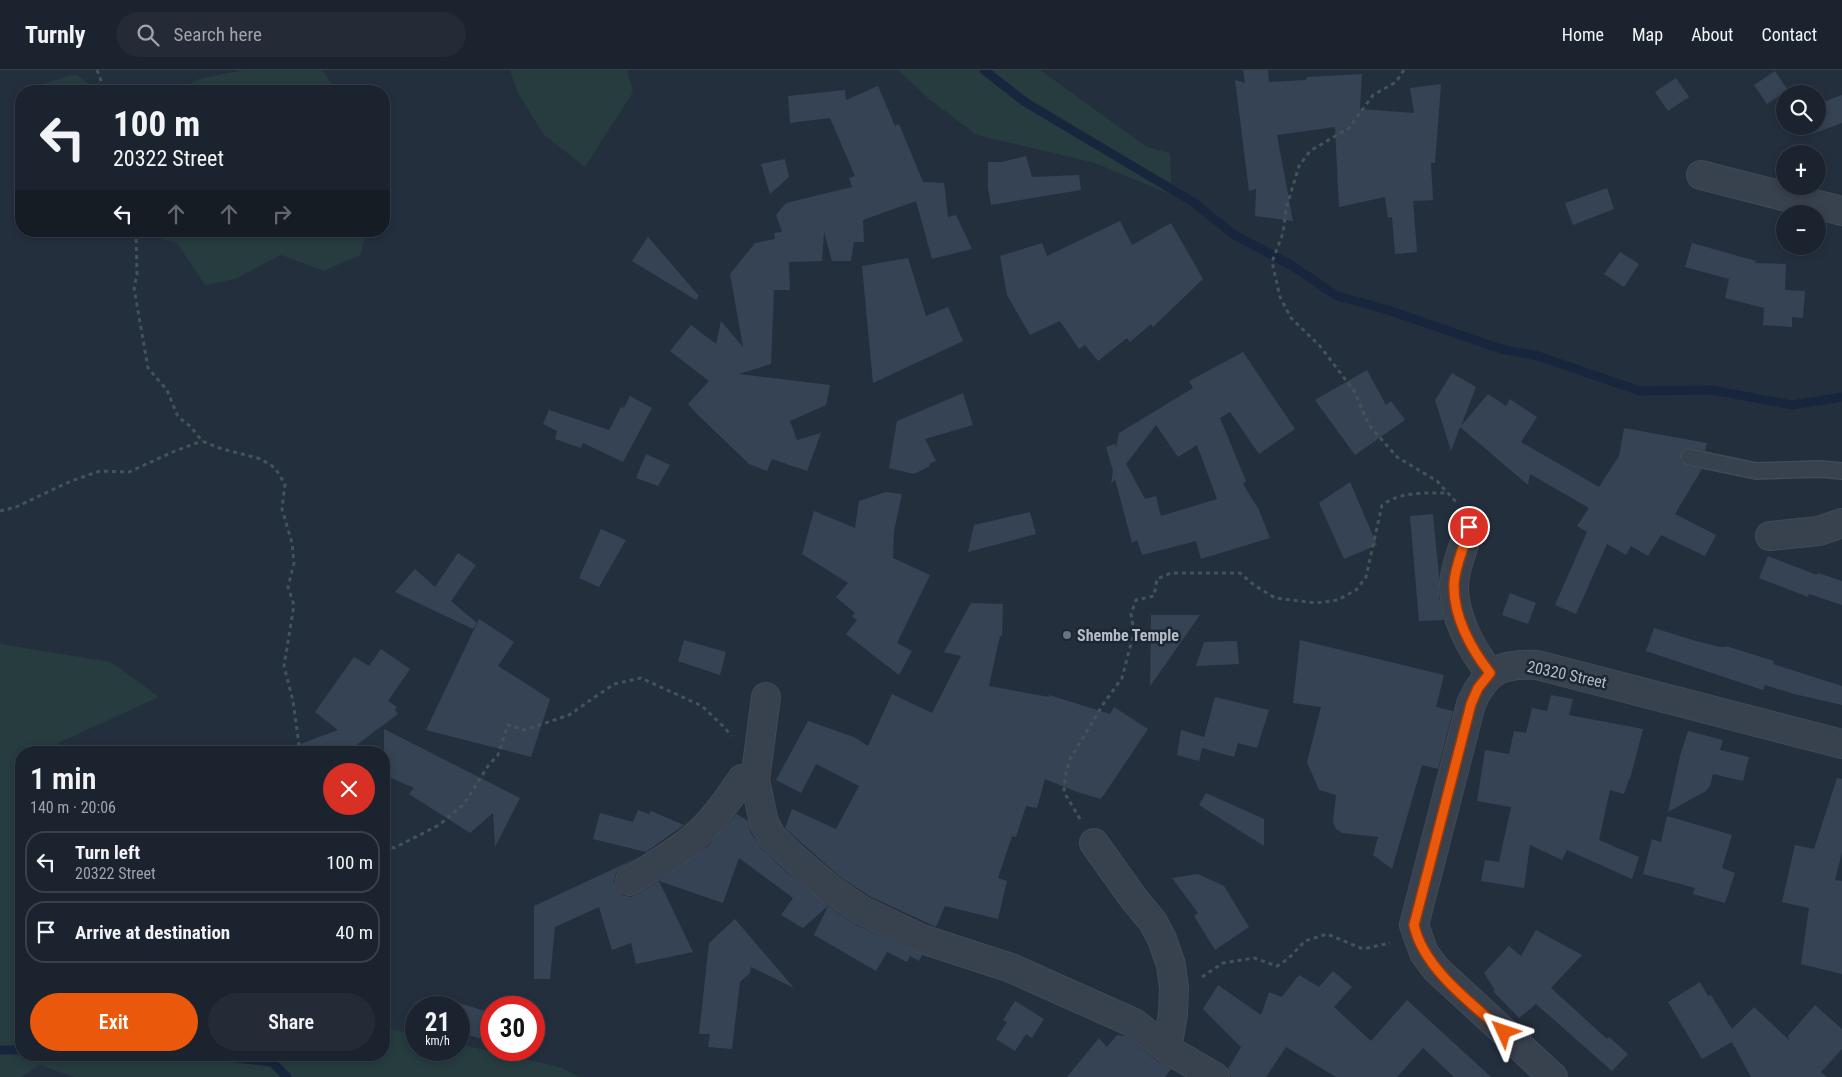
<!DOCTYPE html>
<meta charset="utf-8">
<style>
body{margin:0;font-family:"Roboto Condensed",sans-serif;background:#242b36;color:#f1f3f6;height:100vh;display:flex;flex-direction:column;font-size:19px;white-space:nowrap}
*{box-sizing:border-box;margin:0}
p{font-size:16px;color:#a0a4aa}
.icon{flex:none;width:28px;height:28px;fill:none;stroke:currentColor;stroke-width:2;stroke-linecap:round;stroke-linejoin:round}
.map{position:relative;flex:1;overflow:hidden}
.drawer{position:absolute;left:15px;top:676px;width:375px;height:315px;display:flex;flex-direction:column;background:#1b232e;border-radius:20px;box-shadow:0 2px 8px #0003,0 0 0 1px #39404a}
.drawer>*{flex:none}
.guide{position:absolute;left:15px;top:15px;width:375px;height:152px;border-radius:20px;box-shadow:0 2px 8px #0003,0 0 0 1px #39404a;background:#1b232e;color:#f1f3f6;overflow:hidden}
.fabs{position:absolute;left:1776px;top:15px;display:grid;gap:10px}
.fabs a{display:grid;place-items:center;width:50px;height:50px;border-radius:50%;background:#1b232e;box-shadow:0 2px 8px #0003,0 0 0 1px #39404a;font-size:25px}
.speed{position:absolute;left:405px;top:926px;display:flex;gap:10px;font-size:25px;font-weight:700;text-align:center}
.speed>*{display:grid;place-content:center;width:65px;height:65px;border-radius:50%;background:#1b232e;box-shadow:0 2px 8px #0003,0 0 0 1px #39404a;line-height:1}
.speed small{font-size:12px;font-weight:400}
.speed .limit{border:8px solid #d22;background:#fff;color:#111}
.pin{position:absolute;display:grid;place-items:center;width:42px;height:42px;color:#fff;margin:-21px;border:2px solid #fff;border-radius:50%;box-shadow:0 1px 5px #0007}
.me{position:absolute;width:55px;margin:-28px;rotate:312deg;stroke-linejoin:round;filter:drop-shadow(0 0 4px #0008)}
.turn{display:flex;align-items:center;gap:18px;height:105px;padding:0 15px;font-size:22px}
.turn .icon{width:65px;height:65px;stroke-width:2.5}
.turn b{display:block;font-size:35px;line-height:42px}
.lanes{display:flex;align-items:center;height:48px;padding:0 15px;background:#0003;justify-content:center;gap:25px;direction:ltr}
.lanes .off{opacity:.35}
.round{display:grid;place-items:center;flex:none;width:52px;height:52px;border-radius:26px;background:#242b36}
.summary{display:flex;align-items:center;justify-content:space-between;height:85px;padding:0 15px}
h1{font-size:30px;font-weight:600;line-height:38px}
.cta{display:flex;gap:10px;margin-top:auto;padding:10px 15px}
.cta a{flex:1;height:58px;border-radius:30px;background:#ea580c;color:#fff;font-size:20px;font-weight:600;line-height:58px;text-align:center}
.cta a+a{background:#242b36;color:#f1f3f6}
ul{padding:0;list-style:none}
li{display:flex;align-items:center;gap:15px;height:62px;margin:0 10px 8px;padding:0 5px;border:2px solid #39404a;border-radius:20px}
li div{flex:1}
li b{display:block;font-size:19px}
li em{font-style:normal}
header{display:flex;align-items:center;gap:30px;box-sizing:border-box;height:70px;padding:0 25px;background:#1b232e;border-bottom:1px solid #39404a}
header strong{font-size:24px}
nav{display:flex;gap:28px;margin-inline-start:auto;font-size:18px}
.search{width:350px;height:45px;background:#242b36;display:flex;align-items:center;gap:12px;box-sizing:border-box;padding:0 18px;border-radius:28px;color:#a0a4aa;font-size:19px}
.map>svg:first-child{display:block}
</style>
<header>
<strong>Turnly</strong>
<div class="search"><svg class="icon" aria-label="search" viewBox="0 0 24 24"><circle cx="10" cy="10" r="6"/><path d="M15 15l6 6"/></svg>Search here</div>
<nav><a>Home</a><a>Map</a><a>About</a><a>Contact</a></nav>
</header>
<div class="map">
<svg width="1842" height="1007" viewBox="0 0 1842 1007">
<rect width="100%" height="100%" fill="#242f3e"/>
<g fill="#263c3f">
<polygon points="244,0 320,0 323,1 336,21 175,21 199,9"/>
<polygon points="510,0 627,0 633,22 585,97 544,65 518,23"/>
<polygon points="898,0 1040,0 1147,77 1170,83 1172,125 1095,93 977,65 929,29"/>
<polygon points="75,4 100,21 45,21 43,14"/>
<polygon points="141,161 367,161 360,185 324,201 281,185 235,209 205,215 177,173 144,164"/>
<polygon points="0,574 111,592 159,627 58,673 60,682 21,682 21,985 384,985 384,957 416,965 416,980 459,980 459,974 559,997 580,1007 74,1007 40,995 21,1007 0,1007"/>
</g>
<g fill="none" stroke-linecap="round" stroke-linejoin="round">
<g stroke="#17263c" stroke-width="9">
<polyline points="984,0 1025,32 1193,132 1233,164 1291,195 1337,226 1385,239 1501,279 1538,286 1640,321 1712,320 1792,335 1842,327"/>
<polyline points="0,980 21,980"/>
<polyline points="208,985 272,992 287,1007"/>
</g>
</g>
<g fill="#364354" fill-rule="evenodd">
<polygon points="1243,0 1268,0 1269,12 1306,10 1307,7 1362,4 1360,39 1414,43 1410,18 1441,14 1435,93 1431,93 1433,130 1413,131 1417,182 1395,184 1392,147 1388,148 1385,127 1339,137 1335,57 1277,65 1293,151 1255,146 1256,119 1249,121 1235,10 1245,13"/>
<polygon points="1775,1 1788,20 1767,34 1754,15"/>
<polygon points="1676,8 1689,27 1668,41 1655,22"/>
<polygon points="878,16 895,56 899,54 923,112 944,113 948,147 956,145 972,179 932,189 916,131 863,150 864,172 854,172 851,191 832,191 824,162 822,191 789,192 790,220 774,220 771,294 739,304 830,315 826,335 790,351 797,370 821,363 807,401 772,389 767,401 749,394 697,344 688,334 709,311 670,281 691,255 716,274 721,251 743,277 730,204 755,173 775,169 774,163 782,162 776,145 786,133 852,117 849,108 855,106 830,48 790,53 788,26 845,20 846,30"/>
<polygon points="1842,25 1842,53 1812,64 1809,56 1818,56 1818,34"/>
<polygon points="1026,86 1032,107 1079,105 1081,120 991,135 988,118 988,92 1002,92"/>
<polygon points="785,89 789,107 770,124 761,94"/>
<polygon points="1607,118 1614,139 1573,155 1565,133"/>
<polygon points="1120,151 1132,175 1171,153 1203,209 1153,257 1151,254 1130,272 1127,268 1098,291 1085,275 1079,279 1060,251 1030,265 1007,225 1000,186 1042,173 1047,186"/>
<polygon points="648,167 699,226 696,230 632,191"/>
<polygon points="1692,173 1756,191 1755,193 1786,194 1785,220 1805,221 1803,248 1792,247 1792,257 1763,255 1764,238 1725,228 1729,209 1685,197"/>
<polygon points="1620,182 1639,194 1624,217 1604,204"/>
<polygon points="908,188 926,246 948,237 963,271 873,313 862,196"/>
<path d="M1243,282l52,77 -36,25 -29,-42 -10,6 26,63 -3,3 16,26 11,28 -69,21 -5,-18 -54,14 -5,-15 -5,3 -17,-64 -4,5 2,-13 -7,-24 9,-3 1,3 3,-14 74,-45 -4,-7zM1156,355l22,32 19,-12 20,54 -56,17 -5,-20 -11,3 -19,-35z"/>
<polygon points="1367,300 1386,335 1391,331 1405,350 1355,385 1315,330"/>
<polygon points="1452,303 1476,317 1461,356 1488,324 1506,336 1510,329 1537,347 1521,372 1599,417 1619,386 1624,358 1707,373 1705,381 1687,378 1680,385 1680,390 1683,394 1702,399 1675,444 1716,465 1705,486 1661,465 1648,486 1631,476 1626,485 1607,474 1576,544 1555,535 1587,462 1577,456 1589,438 1530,404 1528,415 1460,357 1451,381 1435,330"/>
<polygon points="963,323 973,355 925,369 936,391 929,394 930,396 914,404 889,398 897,351"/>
<polygon points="630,326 652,338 623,392 583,373 581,378 555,369 557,361 543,354 549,340 609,360 621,337 624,338"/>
<polygon points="646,384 670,395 658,416 636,408"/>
<polygon points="1350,412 1377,475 1344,489 1319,433"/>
<polygon points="886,422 902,424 894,461 893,488 930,505 897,573 912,581 899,605 846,564 857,550 852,546 855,543 836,527 848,513 802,484 814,441 855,458 859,431"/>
<polygon points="1030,442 1036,464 968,482 974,455"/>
<polygon points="1433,444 1439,506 1439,527 1444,550 1419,551 1410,446"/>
<polygon points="601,459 626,470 599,517 579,508"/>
<polygon points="458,483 476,495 451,531 477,553 473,559 395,522 415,499 435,517"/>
<polygon points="1768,486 1817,505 1818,503 1842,511 1842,535 1809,524 1808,527 1759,508"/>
<polygon points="1510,523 1536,533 1528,554 1502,545"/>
<polygon points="971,533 1003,534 1002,566 1000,566 989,616 1049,627 1049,625 1110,644 1114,637 1148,659 1101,729 1077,722 1045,709 1037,738 1026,736 1016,767 1012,766 998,808 1007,811 998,849 945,836 936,857 869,826 839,806 785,758 792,739 836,759 859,716 816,694 801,723 776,710 808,651 854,667 868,676 892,624 932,643 961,586 944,582"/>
<polygon points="1151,545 1200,545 1150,616"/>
<polygon points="479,549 514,572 498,596 550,629 531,687 426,660"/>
<polygon points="1654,558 1696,571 1720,577 1726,577 1726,576 1774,591 1773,594 1842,616 1842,635 1794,624 1765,615 1763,620 1646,581"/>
<polygon points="684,570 726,582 720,605 678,591"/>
<polygon points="1300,570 1444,605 1436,637 1453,641 1438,699 1422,695 1392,799 1373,785 1378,767 1342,763 1336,759 1333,752 1336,725 1319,720 1307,692 1321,637 1293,633"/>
<polygon points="1237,571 1239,594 1196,596 1204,572"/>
<polygon points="381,579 410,599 388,631 397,637 395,640 398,644 347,682 284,682 284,680 338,660 315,642 354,587 369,596"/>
<polygon points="1551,625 1573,629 1569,645 1643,659 1630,709 1629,709 1624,724 1610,720 1599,770 1639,787 1632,809 1567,780 1562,790 1530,775 1524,818 1481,811 1485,790 1499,792 1511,737 1477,731 1485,680 1509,684 1514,661 1526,663 1532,638 1547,641"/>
<polygon points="1215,627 1269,640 1257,678 1238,673 1234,687 1202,678 1199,691 1177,685 1181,660 1204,667"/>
<polygon points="384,659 520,728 495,777 493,743 470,763 409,724 414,718 384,705"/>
<polygon points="1688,661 1723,670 1720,680 1749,687 1743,711 1713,704 1710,716 1706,721 1668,742 1680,686"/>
<polygon points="1837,708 1842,709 1842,782 1835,810 1842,811 1842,904 1801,894 1809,838 1782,832 1795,775 1814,779"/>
<polygon points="1206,723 1264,749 1264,776 1199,735"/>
<polygon points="638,740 649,744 651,741 684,755 646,782 593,769 600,743 633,752"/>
<polygon points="737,744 748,751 750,761 761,778 783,799 828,836 803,858 781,845 793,828 739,788 723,833 659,811 708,776"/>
<polygon points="1667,746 1732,765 1722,798 1735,803 1725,833 1693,824 1695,818 1643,804 1652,769 1661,772"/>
<polygon points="635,789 622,798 616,803 614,811 617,819 622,825 631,827 638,824 659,811 693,882 636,894 631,873 612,880 599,837 555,857 550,909 534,909 534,836"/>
<polygon points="1198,804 1224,816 1249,857 1215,880 1194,846 1198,843 1172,808"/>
<polygon points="828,836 854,854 922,885 919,891 910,886 907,892 887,882 876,901 814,865"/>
<polygon points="735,849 794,918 751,897 750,903 740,912 732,979 708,977 710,964 699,964 709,873"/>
<polygon points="1536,860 1582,885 1551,918 1607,969 1609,967 1628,984 1612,1001 1536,934 1519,948 1493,921 1495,920 1484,903 1509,876 1521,886"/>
<polygon points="1333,901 1352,917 1334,937 1371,971 1407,930 1491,1007 1454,1007 1423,978 1397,1007 1336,1007 1286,977 1266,1007 1231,1007 1228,999 1241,977 1203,939 1218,915 1261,945 1269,922 1282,927 1299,905 1319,917"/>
<polygon points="1700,912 1708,926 1711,925 1732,959 1754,937 1789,970 1788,966 1815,935 1842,959 1842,979 1821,1002 1827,1007 1751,1007 1732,972 1702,989 1668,932"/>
<polygon points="1015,931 1044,949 1032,968 1026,964 1015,981 996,969 1007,952 1003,950"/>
<polygon points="459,933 491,943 485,970 459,962"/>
<polygon points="1117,965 1126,966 1157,991 1171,999 1165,1007 1067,1007 1099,968 1107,977"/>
</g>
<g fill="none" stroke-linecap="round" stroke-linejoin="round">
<defs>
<polyline id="service" points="1689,387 1756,401 1820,399 1842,401"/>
<g id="minor">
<polyline points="1701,105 1842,141"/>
<path d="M1469,457c-4,19 -14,38 -15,57 -1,32 17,65 36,89"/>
<polyline points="1770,466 1819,461 1842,453"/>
<polyline points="766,627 755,710 764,753 772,767 793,787 829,818 861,840 922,869 1011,898 1134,953 1167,979"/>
<polyline points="1094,773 1134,829 1153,852 1162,869 1171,895 1174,918 1173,944 1167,979 1215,1007"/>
<path d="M630,811c26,-17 55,-33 76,-55 14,-14 25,-31 36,-47l13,1"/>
<path d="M1553,1007l-117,-108 -12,-16 -10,-28 57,-221c15,-34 30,-41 66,-39l305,79"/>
</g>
</defs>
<use href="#service" stroke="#414a57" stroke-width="18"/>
<use href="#minor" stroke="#414a57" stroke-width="30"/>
<g stroke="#3f5557" stroke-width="3" stroke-dasharray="4 4" stroke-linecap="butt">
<polyline points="97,0 105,21"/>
<polyline points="1404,0 1396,12 1373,25 1349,58 1310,81 1299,96 1286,139 1283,163 1272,192 1280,227 1291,248 1320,276 1354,321 1369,355 1397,387 1437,411 1456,432"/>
<polyline points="136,161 137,204 134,218 148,298 167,320 178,347 190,356 202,371 219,378 261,389 275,398 285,414 282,439 292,473 294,493 288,517 294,535 284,596 293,631 300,682"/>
<polyline points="0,441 16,437 71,411 100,401 129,402 175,381 202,371"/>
<path d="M1080,749l-16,-27 1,-15 5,-18 34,-56 18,-25 12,-46 -3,-18 5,-14 18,-4 3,-17 14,-6h69l14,12 21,13 41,5 22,-3 18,-10 10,-13 16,-72c20,-14 43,-12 66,-12"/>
<polyline points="384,775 394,778 439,755 464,734 488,696 498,685 508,655 525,660 569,645 614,614 641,608 702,636 725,658 731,666"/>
<polyline points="1202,907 1223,893 1254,888 1277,896 1288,889 1305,871 1327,864 1363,879 1390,873"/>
</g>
<use href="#service" stroke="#38414e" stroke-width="15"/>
<use href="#minor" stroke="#38414e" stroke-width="28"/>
</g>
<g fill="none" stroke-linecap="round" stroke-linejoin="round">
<defs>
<path id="route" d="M1469,457c-4,19 -14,38 -15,57 -1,32 17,65 36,89l-12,15 -7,16 -57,221c9,43 58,79 90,107"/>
</defs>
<use href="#route" stroke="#983908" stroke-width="12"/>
<use href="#route" stroke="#ea580c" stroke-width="9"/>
</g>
<circle fill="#6b7280" stroke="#1d2633" stroke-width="2" cx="1067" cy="565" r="5"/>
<g text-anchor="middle" stroke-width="5" stroke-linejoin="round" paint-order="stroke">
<g font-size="16" font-weight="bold" fill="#b4bcc9" stroke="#1d2633" text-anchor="start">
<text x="1077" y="571">Shembe Temple</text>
</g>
<g font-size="16" fill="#b4bcc9" stroke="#1d2633">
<text transform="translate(1567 604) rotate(12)" y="6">20320 Street</text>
</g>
</g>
</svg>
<div class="fabs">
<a><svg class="icon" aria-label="search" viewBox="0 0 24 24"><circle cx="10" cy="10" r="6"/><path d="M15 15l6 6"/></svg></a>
<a>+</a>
<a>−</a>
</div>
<div class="speed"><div>21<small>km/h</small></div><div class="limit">30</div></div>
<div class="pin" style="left:1469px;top:457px;background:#d93025"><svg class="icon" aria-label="arrive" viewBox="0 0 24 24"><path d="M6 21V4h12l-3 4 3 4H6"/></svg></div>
<svg class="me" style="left:1504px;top:962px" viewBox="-20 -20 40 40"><path d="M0-17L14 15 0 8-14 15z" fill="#ea580c" stroke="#fff" stroke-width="4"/></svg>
<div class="guide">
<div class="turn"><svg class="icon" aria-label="left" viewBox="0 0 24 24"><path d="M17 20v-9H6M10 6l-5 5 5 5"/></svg><div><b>100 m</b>20322 Street</div></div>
<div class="lanes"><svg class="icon" aria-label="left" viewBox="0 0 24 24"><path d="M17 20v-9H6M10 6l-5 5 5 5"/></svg><svg class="icon off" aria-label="ahead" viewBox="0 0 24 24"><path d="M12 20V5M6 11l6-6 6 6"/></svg><svg class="icon off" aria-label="ahead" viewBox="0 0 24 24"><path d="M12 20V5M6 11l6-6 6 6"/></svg><svg class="icon off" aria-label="right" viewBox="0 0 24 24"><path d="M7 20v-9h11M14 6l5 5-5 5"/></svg></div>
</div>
<section class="drawer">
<div class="summary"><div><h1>1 min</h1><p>140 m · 20:06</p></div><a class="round" style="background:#d93025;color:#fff"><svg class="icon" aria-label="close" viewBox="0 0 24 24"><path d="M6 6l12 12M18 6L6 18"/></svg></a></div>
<ul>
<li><svg class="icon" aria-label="left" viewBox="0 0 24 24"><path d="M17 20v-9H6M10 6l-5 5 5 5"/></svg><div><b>Turn left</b><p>20322 Street</p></div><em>100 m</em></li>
<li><svg class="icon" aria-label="arrive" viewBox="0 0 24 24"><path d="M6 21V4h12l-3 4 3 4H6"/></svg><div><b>Arrive at destination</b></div><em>40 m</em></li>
</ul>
<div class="cta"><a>Exit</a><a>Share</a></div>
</section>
</div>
